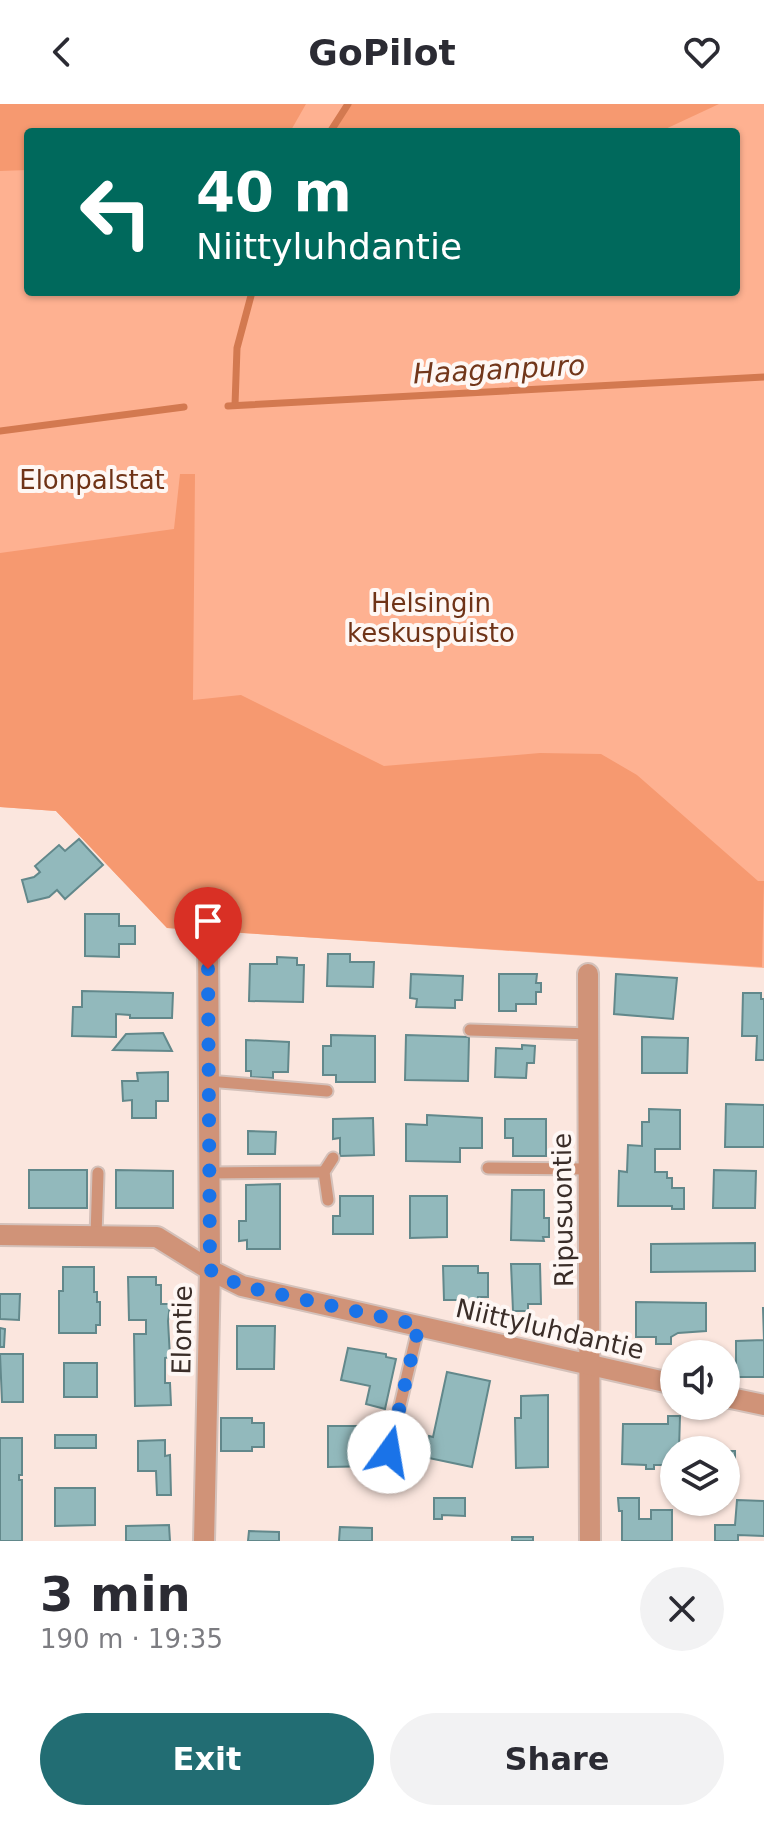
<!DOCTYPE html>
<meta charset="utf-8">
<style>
body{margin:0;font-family:"DejaVu Sans",sans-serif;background:#f2f2f3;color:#2b2b33;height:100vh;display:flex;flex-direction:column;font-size:30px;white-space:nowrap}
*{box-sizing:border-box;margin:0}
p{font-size:26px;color:#7c7c81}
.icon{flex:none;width:44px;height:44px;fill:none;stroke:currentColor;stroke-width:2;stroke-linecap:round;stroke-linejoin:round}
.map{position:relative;height:1437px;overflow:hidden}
.panel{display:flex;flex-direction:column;background:#fff;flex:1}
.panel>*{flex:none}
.hud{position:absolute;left:24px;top:24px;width:716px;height:168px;border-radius:8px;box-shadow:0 2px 6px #0004;background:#00695c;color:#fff;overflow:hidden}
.fabs{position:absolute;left:660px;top:1236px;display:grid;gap:16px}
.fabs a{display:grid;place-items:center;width:80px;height:80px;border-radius:50%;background:#fff;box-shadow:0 2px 6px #0004;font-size:40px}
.pin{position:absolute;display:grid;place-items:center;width:68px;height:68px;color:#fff;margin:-82px -34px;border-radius:50% 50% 50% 0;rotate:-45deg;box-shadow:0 0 8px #0007}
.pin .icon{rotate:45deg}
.me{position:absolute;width:88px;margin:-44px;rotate:13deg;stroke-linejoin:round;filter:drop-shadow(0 0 6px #0008)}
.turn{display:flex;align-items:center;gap:28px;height:168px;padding:0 40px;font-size:36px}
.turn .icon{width:104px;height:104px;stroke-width:2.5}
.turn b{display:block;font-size:56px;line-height:68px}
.round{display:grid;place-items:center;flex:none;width:84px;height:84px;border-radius:42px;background:#f2f2f3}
.headline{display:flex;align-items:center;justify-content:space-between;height:136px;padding:0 40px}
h1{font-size:48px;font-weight:700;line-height:60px}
.cta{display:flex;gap:16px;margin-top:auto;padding:16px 40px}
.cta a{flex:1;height:92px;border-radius:48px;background:#226d73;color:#fff;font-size:32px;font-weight:700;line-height:92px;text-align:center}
.cta a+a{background:#f2f2f3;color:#2b2b33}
header{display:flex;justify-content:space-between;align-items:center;height:104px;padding:0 40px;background:#fff;font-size:36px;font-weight:700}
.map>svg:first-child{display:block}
</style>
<header><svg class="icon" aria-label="back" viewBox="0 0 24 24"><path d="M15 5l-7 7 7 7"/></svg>GoPilot<svg class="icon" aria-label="heart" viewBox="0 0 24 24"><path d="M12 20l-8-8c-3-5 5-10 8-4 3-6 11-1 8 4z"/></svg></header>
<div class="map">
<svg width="764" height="1437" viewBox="0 0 764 1437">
<rect width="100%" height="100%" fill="#fbe6de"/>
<path fill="#feb191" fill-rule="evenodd" d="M0,0h764v864l-597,-40 -111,-117 -56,-4zM28,28h708v160h-708z"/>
<g fill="#f69970">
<polygon points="0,0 306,0 290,28 28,28 28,66 0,67"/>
<polygon points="345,0 719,0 659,28 328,28"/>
<polygon points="180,370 195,370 193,596 241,591 384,662 540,649 601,650 637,671 758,777 764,777 762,863 167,824 56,707 0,703 0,449 174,425"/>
</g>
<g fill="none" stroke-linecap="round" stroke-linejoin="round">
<g stroke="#d37950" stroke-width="7">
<polyline points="332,25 348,0"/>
<polyline points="235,301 237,244 252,188"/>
<polyline points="228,302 764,273"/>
<polyline points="0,327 184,303"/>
</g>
</g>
<g fill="#92b9bc" stroke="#62888b" stroke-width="2">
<polygon points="79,735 103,761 65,795 57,786 49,793 28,798 22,776 34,773 40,768 35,762 59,741 65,747"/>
<polygon points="85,810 119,810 119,822 135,822 135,840 119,840 119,853 85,852"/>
<polygon points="328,850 350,850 350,858 374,858 373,883 327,882"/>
<polygon points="277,853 297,854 297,861 304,861 303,898 249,897 250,860 277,860"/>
<polygon points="411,870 463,872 462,896 455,896 455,904 416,903 417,895 410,894"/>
<polygon points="499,870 537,870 536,879 541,879 541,888 536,888 536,900 516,900 516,907 499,907"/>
<polygon points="616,870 677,874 673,915 614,910"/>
<polygon points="82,887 173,889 172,914 130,914 130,911 116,910 116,933 72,932 73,903 82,903"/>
<polygon points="743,889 761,889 761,895 764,895 764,956 756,956 757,932 742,932"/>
<polygon points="163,929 172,947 113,946 126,930"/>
<polygon points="331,931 375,932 375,978 336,978 336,971 323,971 323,942 331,942"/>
<polygon points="406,931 469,933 468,977 405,976"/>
<polygon points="642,933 688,934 687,969 642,969"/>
<polygon points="246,936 289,938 288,968 273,968 273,974 251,973 251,967 246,967"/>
<polygon points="522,941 535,942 534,959 527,959 526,974 495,973 496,944 522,945"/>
<polygon points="168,968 168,997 156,997 156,1014 132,1014 132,996 123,997 122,977 138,977 137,969"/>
<polygon points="726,1000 764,1001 764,1043 725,1043"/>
<polygon points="649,1005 680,1006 680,1045 655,1045 655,1068 667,1068 667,1074 672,1074 672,1084 684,1084 684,1105 672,1105 672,1102 618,1102 619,1067 627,1068 628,1041 642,1042 642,1018 649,1018"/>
<polygon points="427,1011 482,1014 482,1044 460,1044 460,1058 406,1057 406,1020 427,1021"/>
<polygon points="373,1014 374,1051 340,1052 340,1034 333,1035 333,1015"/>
<polygon points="505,1015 546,1015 546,1052 513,1052 513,1034 505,1034"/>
<polygon points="248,1027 276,1028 275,1050 248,1050"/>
<rect x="29" y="1066" width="58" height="38"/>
<polygon points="116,1066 173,1067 173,1104 116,1104"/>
<polygon points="714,1066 756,1067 755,1104 713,1104"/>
<polygon points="280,1080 280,1145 247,1145 247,1136 239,1137 239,1117 246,1117 246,1081"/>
<polygon points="512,1086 544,1086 544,1114 549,1114 549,1133 543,1133 544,1137 511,1136"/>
<polygon points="340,1092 373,1092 373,1130 333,1130 333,1112 340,1112"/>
<polygon points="410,1092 447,1092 447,1133 410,1134"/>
<polygon points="755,1139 755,1167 651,1168 651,1140"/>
<polygon points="511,1160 540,1160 541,1200 528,1200 528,1207 513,1207"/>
<polygon points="443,1162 478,1162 478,1169 488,1169 488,1193 478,1193 478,1196 444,1196"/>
<polygon points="63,1163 94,1163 94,1188 97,1188 97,1198 100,1198 100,1221 96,1221 96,1229 59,1229 59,1187 63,1187"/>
<polygon points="128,1173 156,1173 156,1181 161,1181 161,1200 170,1200 168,1217 170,1253 165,1254 165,1279 170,1279 171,1301 135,1302 134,1230 146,1230 146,1216 129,1216"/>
<polygon points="0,1190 20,1190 19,1216 0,1215"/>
<polygon points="636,1198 706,1199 706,1227 678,1229 671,1233 671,1240 656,1240 656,1233 636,1233"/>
<polygon points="492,1204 501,1205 501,1217 492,1217"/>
<polygon points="763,1204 764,1204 764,1273 736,1273 736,1237 764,1236"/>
<polygon points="237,1222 275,1222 274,1265 237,1265"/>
<polygon points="0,1224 5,1225 4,1243 0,1243"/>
<polygon points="348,1244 386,1250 386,1253 396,1255 385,1305 366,1300 370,1282 341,1276"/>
<polygon points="0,1250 23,1250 23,1298 2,1298"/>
<rect x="64" y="1259" width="33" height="34"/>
<polygon points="447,1268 490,1277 472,1363 424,1353 429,1332 433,1333"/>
<polygon points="548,1291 548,1363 516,1364 515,1314 521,1314 521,1292"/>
<polygon points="668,1312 680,1312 679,1346 674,1346 674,1365 669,1365 669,1361 654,1361 654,1365 646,1365 646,1361 622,1360 623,1320 668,1320"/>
<polygon points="221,1314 252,1314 252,1319 264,1319 264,1343 252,1343 252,1347 221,1347"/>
<polygon points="328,1322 377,1322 378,1362 328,1363"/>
<rect x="55" y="1331" width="41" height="13"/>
<polygon points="0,1334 22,1334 22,1371 19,1371 19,1376 22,1376 22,1437 0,1437"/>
<polygon points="165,1336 165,1352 170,1351 171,1391 157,1391 156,1367 138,1367 138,1337"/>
<rect x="726" y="1347" width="9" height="15"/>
<polygon points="55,1384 95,1384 95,1421 55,1422"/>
<polygon points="434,1394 465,1394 465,1412 442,1411 442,1415 434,1415"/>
<polygon points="618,1394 639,1394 639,1415 651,1415 651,1406 672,1406 672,1437 622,1437 622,1407 619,1407"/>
<polygon points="737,1396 764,1397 764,1432 738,1431 738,1437 715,1437 715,1421 735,1421"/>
<polygon points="169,1421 170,1437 126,1437 126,1422"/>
<polygon points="340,1423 372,1424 372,1437 339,1437"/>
<polygon points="249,1427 279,1428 279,1437 248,1437"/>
<rect x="512" y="1433" width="21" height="4"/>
</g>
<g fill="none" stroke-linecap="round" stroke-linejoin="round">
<defs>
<g id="service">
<polyline points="470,926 590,930"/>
<polyline points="208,977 327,987"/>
<polyline points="488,1064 588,1065"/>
<polyline points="208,1069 324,1068"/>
<polyline points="328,1096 324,1068 333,1054"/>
<polyline points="96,1132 98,1069"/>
<polyline points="389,1348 419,1221"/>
</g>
<g id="minor">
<polyline points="588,870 590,1437"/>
<polyline points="0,1131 157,1133 210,1166 242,1182 674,1280"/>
<polyline points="726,1293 764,1301"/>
<polyline points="204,1437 210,1166 208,824"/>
</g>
</defs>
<use href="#service" stroke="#d4c1ba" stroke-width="15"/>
<use href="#minor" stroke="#d4c1ba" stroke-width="24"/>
<use href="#service" stroke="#d09378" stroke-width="11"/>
<use href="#minor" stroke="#d09378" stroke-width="20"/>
</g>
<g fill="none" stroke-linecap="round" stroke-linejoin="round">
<polyline stroke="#1a73e8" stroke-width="14" stroke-dasharray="0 25.2" points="208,865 210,1166 242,1182 419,1221 389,1348"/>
</g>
<g text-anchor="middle" stroke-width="8" stroke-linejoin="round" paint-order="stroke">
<g font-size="26" fill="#6f3317" stroke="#fef7f4">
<text x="92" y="385">Elonpalstat</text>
<text x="431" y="508">Helsingin<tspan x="431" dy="30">keskuspuisto</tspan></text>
</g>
<g font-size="26" fill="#3a2d28" stroke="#fef7f4">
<text transform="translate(563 1106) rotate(-91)" y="9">Ripusuontie</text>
<text transform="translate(550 1225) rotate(13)" y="9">Niittyluhdantie</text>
<text transform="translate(182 1226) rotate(-89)" y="9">Elontie</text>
</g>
<g font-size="28" font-style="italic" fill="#72371b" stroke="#fef7f4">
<text transform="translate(499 265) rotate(-3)" y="10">Haaganpuro</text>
</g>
</g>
</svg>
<div class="fabs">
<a><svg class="icon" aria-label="sound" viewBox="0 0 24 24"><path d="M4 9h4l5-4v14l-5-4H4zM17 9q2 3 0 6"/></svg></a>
<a><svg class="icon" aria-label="layers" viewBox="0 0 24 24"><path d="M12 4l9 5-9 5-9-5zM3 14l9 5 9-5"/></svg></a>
</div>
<div class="pin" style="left:208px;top:865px;background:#d93025"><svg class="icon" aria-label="arrive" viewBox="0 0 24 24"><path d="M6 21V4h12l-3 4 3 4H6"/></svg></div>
<svg class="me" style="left:389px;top:1348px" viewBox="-20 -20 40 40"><circle r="19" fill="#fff"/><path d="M0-13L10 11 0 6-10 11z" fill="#1a73e8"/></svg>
<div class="hud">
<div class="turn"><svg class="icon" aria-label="left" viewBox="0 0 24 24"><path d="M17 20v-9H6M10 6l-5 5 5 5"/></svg><div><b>40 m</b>Niittyluhdantie</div></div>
</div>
</div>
<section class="panel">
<div class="headline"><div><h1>3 min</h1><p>190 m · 19:35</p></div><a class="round"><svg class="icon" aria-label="close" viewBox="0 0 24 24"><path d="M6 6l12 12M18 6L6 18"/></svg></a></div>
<div class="cta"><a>Exit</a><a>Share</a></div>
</section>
